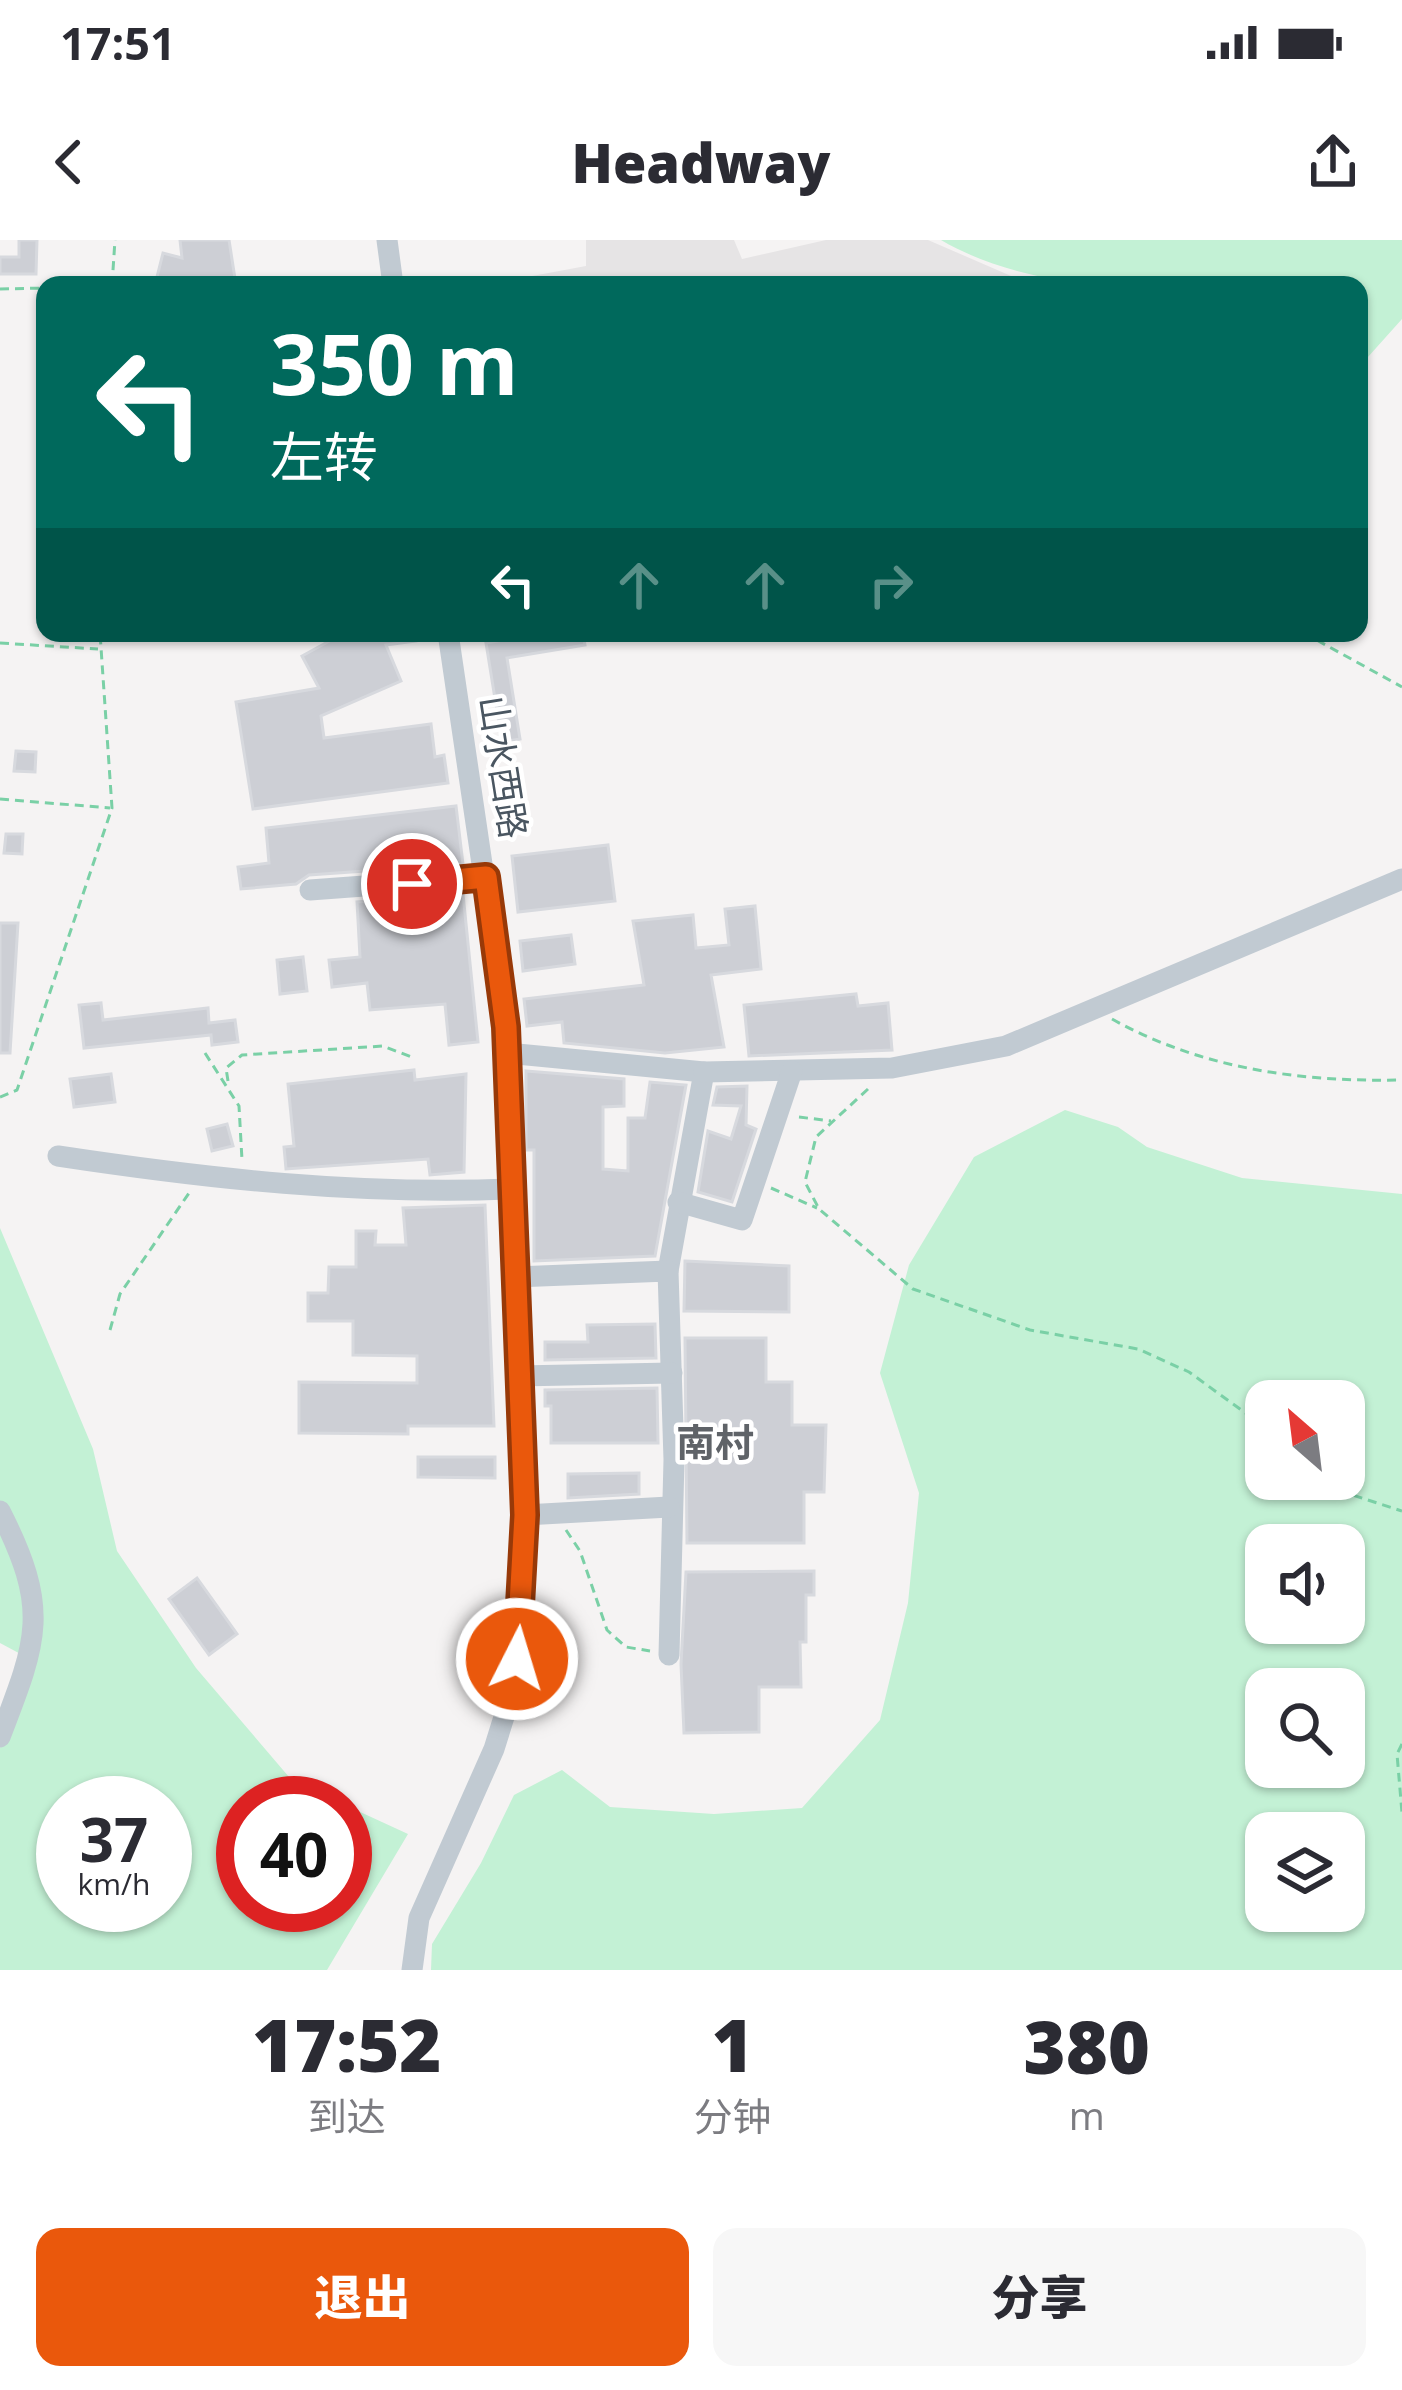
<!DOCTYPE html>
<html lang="zh">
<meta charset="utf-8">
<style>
body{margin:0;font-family:"Open Sans","Noto Sans SC",sans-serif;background:#f7f7f7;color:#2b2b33;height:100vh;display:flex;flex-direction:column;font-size:45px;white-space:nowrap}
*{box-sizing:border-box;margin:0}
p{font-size:39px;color:#7c7c81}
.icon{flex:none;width:66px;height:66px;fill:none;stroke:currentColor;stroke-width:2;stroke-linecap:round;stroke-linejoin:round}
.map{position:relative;height:1730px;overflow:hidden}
.panel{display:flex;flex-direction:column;background:#fff;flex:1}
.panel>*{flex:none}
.top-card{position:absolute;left:36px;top:36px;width:1332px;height:366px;border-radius:24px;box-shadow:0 3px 9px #0004;background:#00695c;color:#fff;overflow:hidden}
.needle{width:78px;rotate:332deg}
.fabs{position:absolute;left:1245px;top:1140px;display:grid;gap:24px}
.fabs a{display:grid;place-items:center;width:120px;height:120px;border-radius:24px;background:#fff;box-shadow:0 3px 9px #0004;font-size:60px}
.speed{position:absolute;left:36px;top:1536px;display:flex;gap:24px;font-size:60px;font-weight:700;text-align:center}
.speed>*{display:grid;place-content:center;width:156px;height:156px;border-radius:50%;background:#fff;box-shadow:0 3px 9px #0004;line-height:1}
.speed small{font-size:30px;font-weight:400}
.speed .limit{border:18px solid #d22;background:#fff;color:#111}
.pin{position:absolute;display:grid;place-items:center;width:102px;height:102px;color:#fff;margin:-51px;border:6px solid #fff;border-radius:50%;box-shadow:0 3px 12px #0007}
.me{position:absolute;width:132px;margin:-66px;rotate:5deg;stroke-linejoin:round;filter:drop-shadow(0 0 9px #0008)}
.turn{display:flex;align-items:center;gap:42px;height:252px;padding:0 36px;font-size:54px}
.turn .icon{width:156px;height:156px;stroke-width:2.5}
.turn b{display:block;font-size:84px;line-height:102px}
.lanes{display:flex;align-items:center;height:114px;padding:0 36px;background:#0003;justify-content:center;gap:60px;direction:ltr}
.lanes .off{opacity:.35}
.eta{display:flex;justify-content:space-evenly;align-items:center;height:204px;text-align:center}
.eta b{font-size:72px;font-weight:800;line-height:84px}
.primary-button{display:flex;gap:24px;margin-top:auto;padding:24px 36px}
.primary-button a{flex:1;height:138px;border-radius:24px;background:#ea580c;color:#fff;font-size:48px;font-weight:800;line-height:138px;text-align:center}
.primary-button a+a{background:#f7f7f7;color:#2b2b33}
.status{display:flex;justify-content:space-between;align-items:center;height:84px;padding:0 60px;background:#fff;direction:ltr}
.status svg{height:33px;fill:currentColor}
header{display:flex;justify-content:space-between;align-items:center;height:156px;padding:0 36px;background:#fff;font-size:54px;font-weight:800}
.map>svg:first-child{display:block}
</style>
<div class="status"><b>17:51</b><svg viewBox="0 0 49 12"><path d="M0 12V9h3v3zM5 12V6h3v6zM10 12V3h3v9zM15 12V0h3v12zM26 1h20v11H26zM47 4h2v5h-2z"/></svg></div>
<header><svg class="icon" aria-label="back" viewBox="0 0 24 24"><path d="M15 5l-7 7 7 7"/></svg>Headway<svg class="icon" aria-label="share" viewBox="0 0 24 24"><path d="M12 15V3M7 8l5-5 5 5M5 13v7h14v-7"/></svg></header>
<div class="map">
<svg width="1402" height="1730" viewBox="0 0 1402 1730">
<rect width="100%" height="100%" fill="#f5f3f3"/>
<polygon fill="#e6e4e5" points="586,0 734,0 742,19 826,0 928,0 1032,45 483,45 586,26"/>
<g fill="#c3f1d5" fill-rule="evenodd">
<path d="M941,0h461v79l-43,48v-82c-131,0 -302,23 -418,-45z"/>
<path d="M1065,870l53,17 29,20 95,31 160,16v776h-971l1,-26 49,-81 33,-68 48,-25 48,37 104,7 88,-6 78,-88 28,-117 11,-110 -39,-120 29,-108 65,-108zM1266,1161h78v78h-78zM1266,1305h78v78h-78zM1266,1449h78v78h-78zM1266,1593h78v78h-78z"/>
<path d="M0,988l93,221 24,102 79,117 93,109 51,26h-97v102h102v-100l63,29 -81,136h-327v-222l28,-90 -28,-15zM63,1563h102v102h-102z"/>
</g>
<g fill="#cdcfd5" stroke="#d7d9de" stroke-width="3">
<polygon points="19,0 37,0 36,34 0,34 0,17 19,17"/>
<polygon points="180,0 229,0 236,45 155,45 163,13 182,18"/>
<polygon points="344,393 415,393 416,401 386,405 401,441 321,476 324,498 431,484 435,517 444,515 448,543 253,569 236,462 319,448 302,416"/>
<polygon points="546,393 583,393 585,405 507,418 520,499 502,502 486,403"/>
<polygon points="16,511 36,512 35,532 14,531"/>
<polygon points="456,566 463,624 309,635 296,644 241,649 238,627 269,623 266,588"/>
<polygon points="6,594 23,594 22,614 4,613"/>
<polygon points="608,605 615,661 518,672 512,616"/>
<polygon points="463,654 478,802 449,805 445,764 370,770 367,743 332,747 329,720 360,717 357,662"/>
<polygon points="755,666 761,729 711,735 724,807 665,813 564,803 562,782 527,786 524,759 644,745 633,681 693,675 696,708 729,705 725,669"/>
<polygon points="0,683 18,683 10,813 0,813"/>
<polygon points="571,695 575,724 523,731 520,701"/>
<polygon points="303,717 307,751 280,754 277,720"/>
<polygon points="856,754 858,766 888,763 892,810 749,816 744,765"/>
<polygon points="101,763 103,780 208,768 209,783 235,780 238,802 212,805 211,795 84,808 79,765"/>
<polygon points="414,830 415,840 466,834 464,932 430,935 428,919 286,929 284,907 294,906 288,844"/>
<polygon points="526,831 624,839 624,866 603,867 603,929 628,931 628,878 645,878 650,842 686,845 655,1016 534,1021 534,910 526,910"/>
<polygon points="111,834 115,862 74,867 70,839"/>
<polygon points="747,846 746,885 756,889 732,962 698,952 708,891 731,899 741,866 713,865 717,847"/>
<polygon points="227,884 233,906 212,911 207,889"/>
<polygon points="485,965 494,1186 408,1186 408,1194 299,1193 299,1142 417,1143 417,1116 353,1115 353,1081 308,1081 308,1053 328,1053 329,1027 356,1027 356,991 376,991 375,1005 406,1005 403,968"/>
<polygon points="685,1021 789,1026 789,1072 684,1071"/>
<polygon points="655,1084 656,1118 545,1120 545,1102 588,1102 587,1085"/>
<polygon points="685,1098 766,1098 766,1142 792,1142 792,1185 826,1185 824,1252 804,1252 804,1303 687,1303"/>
<polygon points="657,1148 658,1203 551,1203 551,1166 545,1166 545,1150"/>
<polygon points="418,1217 495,1217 495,1238 418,1237"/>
<polygon points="639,1233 639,1254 568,1258 568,1234"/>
<polygon points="814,1331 814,1355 806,1355 806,1402 800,1402 801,1447 759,1447 759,1492 684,1493 681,1424 686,1332"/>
<polygon points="197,1338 237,1394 209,1415 169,1359"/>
</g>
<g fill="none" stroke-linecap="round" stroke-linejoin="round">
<g stroke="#7ad0a6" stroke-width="3" stroke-dasharray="9 6" stroke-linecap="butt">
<polyline points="112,45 115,0"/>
<polyline points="0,49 45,48"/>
<polyline points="1304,393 1402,447"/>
<polyline points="0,403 98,409"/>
<polyline points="0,559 110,568"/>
<path d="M1112,779c90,50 188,63 290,61"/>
<polyline points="205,813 239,866 242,920"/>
<polyline points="228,841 226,828 242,815 383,806 414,818"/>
<polyline points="868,849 816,897 805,942 819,969 913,1049 1030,1090 1138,1109 1189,1132 1266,1188"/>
<polyline points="0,857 17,850 112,568 100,393"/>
<polyline points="799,877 831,881"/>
<polyline points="771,948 817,968"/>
<polyline points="110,1090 120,1054 189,953"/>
<polyline points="1329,1239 1346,1253 1402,1271"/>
<polyline points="566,1290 580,1311 607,1390 626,1407 650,1411"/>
<polyline points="1402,1504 1397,1514 1402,1573"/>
</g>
<g stroke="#c1cad2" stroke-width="21">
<polyline points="387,0 393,45"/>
<polyline points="310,650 486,637"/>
<polyline points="507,813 704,832 668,1031"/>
<polyline points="704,832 892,828 1006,806 1402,639"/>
<path d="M58,916c152,23 299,39 453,33"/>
<polyline points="678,962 742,980 792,831"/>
<polyline points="515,1037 668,1031 674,1220 669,1415"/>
<polyline points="518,1136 672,1133"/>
<path d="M0,1271c50,98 38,128 0,226"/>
<polyline points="525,1275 669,1267"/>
<polyline points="412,1730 419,1678 494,1509 513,1448 524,1318 506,787 448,393"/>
</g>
</g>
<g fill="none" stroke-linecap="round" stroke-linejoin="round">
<defs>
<polyline id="route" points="412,644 486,637 506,787 525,1275 517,1419"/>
</defs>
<use href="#route" stroke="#983908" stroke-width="30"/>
<use href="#route" stroke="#ea580c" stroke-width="21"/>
</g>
<g text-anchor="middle" stroke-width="9" stroke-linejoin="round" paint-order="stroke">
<g font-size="36" fill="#4a5661" stroke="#fff">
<text transform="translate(503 527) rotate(81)" y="13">山水西路</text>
</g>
<g font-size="39" font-weight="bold" fill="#5f6368" stroke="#fff">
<text x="715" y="1217">南村</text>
</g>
</g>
</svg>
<div class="fabs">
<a><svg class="needle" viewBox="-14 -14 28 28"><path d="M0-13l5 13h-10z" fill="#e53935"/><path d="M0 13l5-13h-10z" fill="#7c7c81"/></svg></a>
<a><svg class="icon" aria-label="sound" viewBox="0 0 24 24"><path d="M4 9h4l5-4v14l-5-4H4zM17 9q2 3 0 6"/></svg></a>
<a><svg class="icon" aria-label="search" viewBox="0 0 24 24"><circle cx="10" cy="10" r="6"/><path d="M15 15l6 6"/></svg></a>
<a><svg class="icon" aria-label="layers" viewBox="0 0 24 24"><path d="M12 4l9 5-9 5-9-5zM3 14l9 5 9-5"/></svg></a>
</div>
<div class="speed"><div>37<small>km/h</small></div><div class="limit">40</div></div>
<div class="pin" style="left:412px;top:644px;background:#d93025"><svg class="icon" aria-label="arrive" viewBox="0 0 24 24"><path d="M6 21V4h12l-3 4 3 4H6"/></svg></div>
<svg class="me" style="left:517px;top:1419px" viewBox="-20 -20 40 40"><circle r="17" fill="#ea580c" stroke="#fff" stroke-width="3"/><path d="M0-11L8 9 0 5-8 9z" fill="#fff"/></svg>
<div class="top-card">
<div class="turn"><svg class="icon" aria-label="left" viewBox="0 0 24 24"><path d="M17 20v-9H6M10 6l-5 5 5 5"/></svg><div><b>350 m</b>左转</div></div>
<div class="lanes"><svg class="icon" aria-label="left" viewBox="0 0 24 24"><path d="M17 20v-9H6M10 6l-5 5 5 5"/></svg><svg class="icon off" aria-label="ahead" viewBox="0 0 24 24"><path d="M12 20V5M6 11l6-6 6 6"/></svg><svg class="icon off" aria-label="ahead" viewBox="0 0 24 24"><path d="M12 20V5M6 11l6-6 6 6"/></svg><svg class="icon off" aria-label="right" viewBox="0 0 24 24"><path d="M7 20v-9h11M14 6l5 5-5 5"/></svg></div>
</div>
</div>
<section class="panel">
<div class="eta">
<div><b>17:52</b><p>到达</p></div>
<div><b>1</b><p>分钟</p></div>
<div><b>380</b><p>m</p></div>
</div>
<div class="primary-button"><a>退出</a><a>分享</a></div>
</section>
